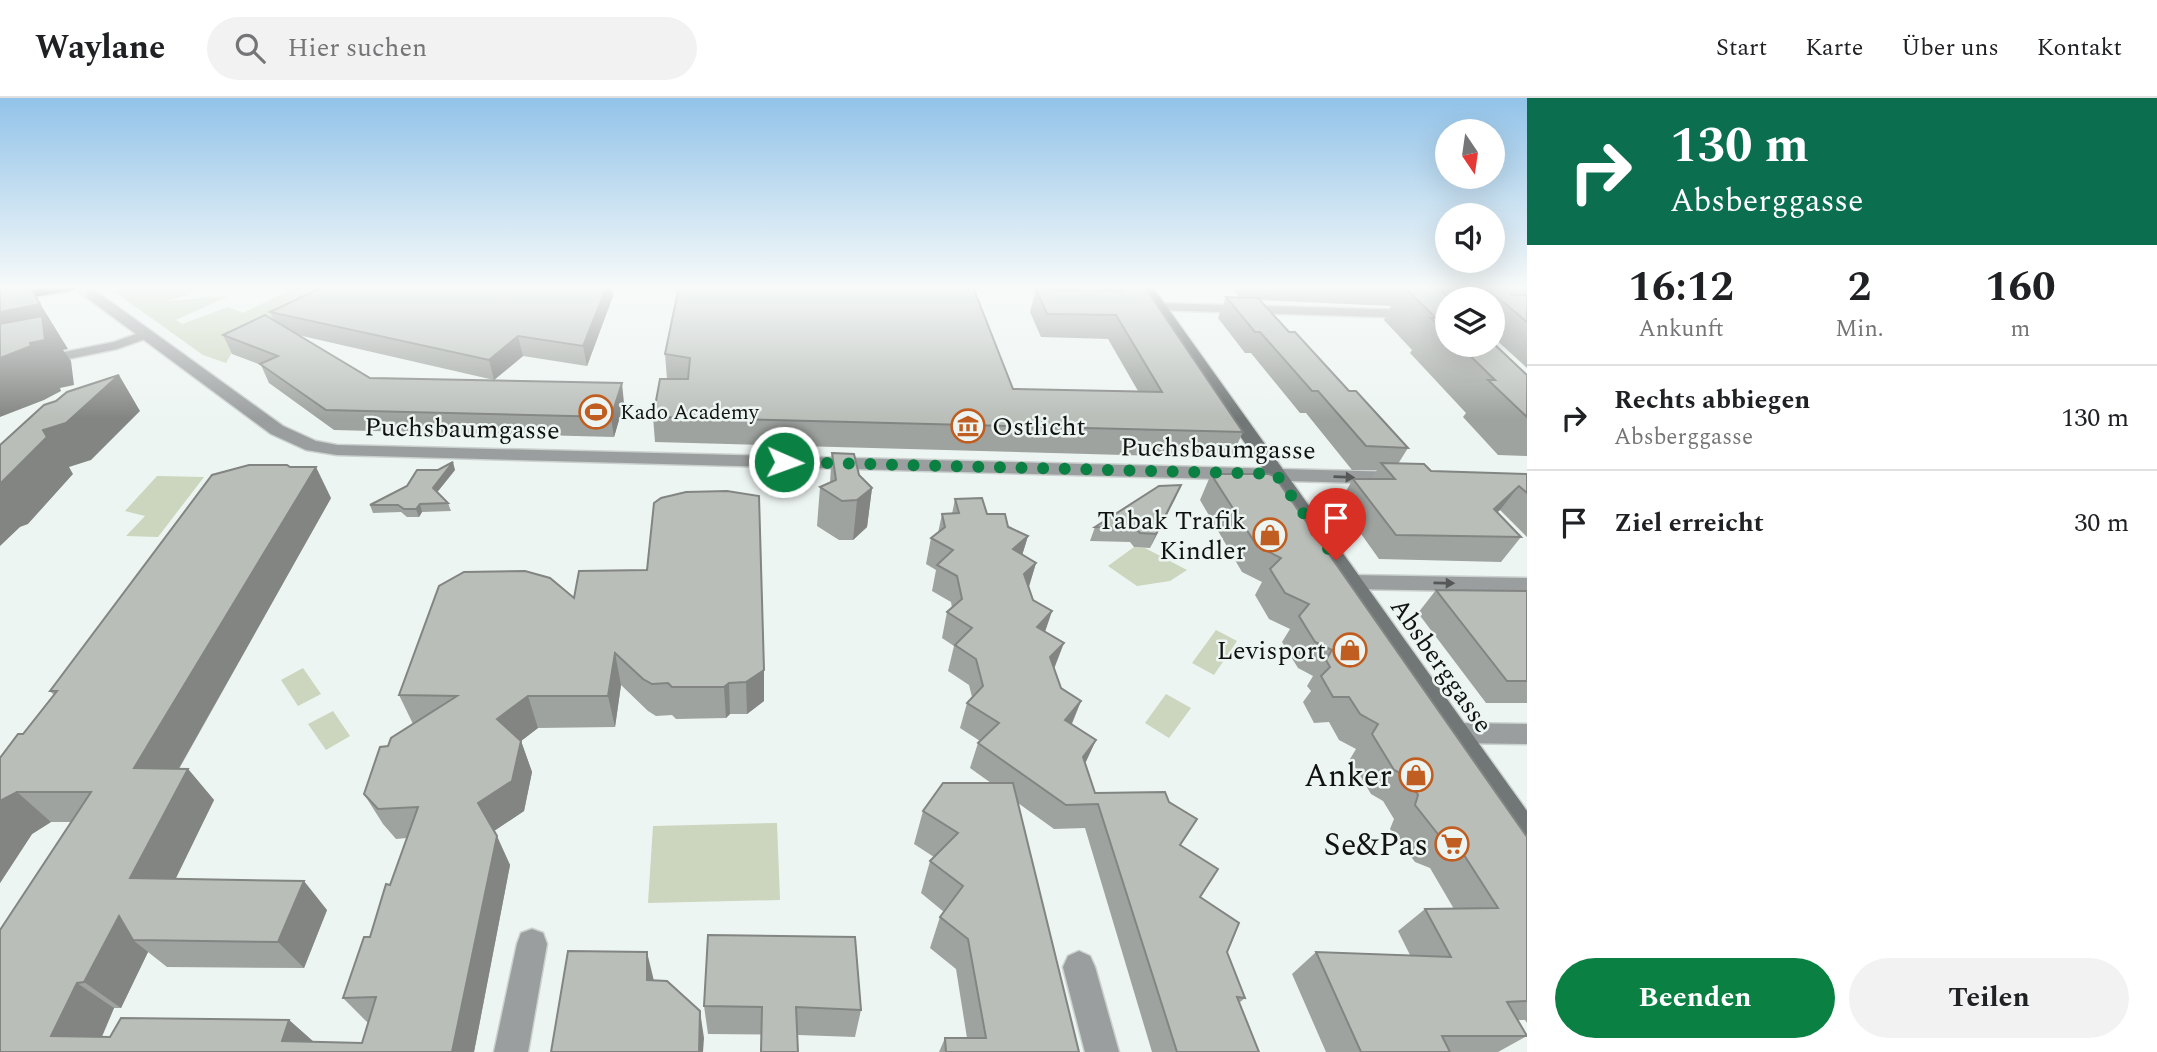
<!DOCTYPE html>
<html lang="de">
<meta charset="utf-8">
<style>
body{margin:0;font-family:Spectral,serif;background:#f2f2f2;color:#202124;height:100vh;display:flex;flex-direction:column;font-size:26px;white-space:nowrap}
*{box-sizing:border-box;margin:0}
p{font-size:23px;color:#757577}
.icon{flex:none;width:38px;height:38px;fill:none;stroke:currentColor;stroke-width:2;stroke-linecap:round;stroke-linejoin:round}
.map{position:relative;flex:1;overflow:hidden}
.drawer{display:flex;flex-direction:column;background:#fff;width:630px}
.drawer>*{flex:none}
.hud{background:#0b6e4f;color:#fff;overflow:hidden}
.needle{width:46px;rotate:167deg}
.tools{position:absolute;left:1435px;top:21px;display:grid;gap:14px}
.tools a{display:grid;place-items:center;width:70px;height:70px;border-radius:50%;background:#fff;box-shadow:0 7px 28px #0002;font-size:35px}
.pin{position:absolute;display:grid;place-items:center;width:60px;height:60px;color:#fff;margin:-72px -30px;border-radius:50% 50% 50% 0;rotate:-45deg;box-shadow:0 0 7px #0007}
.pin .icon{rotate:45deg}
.me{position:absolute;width:77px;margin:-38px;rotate:92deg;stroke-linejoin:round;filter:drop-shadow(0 0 5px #0008)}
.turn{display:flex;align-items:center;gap:24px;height:147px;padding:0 28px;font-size:32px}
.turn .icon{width:91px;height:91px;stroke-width:2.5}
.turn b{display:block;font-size:49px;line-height:60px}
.eta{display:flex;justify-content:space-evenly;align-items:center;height:119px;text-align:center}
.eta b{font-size:42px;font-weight:700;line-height:49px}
.button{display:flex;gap:14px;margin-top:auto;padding:14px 28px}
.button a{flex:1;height:80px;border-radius:42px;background:#0b8043;color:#fff;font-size:28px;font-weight:700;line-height:80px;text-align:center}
.button a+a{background:#f2f2f2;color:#202124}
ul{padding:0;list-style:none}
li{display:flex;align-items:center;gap:21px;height:105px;padding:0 28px;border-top:2px solid #e0e0e0}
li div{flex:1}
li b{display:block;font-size:26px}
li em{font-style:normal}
header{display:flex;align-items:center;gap:42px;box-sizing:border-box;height:98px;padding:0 35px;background:#fff;border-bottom:2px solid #e0e0e0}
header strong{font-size:33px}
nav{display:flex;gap:38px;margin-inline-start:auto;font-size:24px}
.search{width:490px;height:63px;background:#f2f2f2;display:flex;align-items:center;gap:18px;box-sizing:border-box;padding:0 24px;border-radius:38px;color:#757577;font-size:26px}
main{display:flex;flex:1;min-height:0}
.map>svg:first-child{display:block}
</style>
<header>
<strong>Waylane</strong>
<div class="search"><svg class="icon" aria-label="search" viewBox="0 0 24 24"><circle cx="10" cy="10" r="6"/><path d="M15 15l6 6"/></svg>Hier suchen</div>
<nav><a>Start</a><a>Karte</a><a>Über uns</a><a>Kontakt</a></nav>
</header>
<main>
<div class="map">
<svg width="1527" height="954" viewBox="0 0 1527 954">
<rect width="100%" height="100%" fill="#edf5f2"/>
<g fill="#ccd5bd">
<polygon points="146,188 221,188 166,203 229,198 176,222 182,226 228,209 243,215 298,188 354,188 238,244 226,265 203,257 112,192"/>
<polygon points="157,378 204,379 158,439 126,438 145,418 125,413"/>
<polygon points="1134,449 1145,450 1187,472 1170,483 1137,488 1108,468"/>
<polygon points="1216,532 1237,543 1214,577 1192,565"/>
<polygon points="303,570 321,596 298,608 281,582"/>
<polygon points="1166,596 1191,610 1169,640 1145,625"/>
<polygon points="333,613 350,638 326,652 308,626"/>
<polygon points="777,725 780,802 648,805 653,728"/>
</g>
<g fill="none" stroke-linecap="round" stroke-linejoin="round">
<polyline stroke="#ccd3d0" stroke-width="15" stroke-dasharray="15 8" stroke-linecap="butt" points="81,188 91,196"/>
<defs>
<polygon id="lane" points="147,232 151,233 151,239 117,251 0,275 0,267 114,244"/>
<g id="street">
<polygon points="86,193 96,193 283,328 316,343 337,347 1399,374 1408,380 1399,386 337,357 306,352 271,336 86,199"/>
<polygon points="1159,205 1447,213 1447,221 1154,212 1152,209"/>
<polygon points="1351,477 1527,480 1527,494 1351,491 1344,489 1340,484 1344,479"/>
<polygon points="1455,625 1527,626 1527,646 1455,645 1446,642 1442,635 1446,628"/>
<polygon points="532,831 543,835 547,846 528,954 494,954 517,846 521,835"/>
<polygon points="1079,853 1090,858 1095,869 1119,954 1085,954 1063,869 1068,858"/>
</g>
<polygon id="secondary" points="1138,188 1152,188 1527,713 1527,749 1517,745"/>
<polygon id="highway" points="51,188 81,188 74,192 0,205 0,197"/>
</defs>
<use href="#lane" stroke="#cad1ce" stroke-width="3"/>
<use href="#street" stroke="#cad1ce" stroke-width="3"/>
<use href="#secondary" stroke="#cad1ce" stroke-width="3"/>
<use href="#highway" stroke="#cad1ce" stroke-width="3"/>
<use href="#lane" fill="#9b9e9e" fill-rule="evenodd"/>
<use href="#street" fill="#9b9e9e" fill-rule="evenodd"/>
<use href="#secondary" fill="#717676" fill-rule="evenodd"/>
<use href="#highway" fill="#3b4142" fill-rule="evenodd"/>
</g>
<g fill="#9fa39f">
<polygon points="325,188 612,188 613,198 587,268 523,258 494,282 298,237 370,280 624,305 614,339 334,332 269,285 261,267 232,256 223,237 274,223 270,214"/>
<polygon points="1100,188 1144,188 1243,334 1231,360 655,344 653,319 671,281 667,281 665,256 1013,291 1138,293 1108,241 1041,239 1030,214 1036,191 1103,193"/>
<polygon points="1230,188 1527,188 1527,270 1493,239 1493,201 1447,201 1447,247 1493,247 1527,277 1527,358 1498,357 1463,319 1466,315 1410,255 1412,252 1384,222 1391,208 1260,202 1289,234 1408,350 1398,366 1431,373 1527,376 1527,439 1500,412 1497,414 1521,439 1501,464 1379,461 1339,405 1353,381 1371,381 1377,372 1352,372 1306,315 1300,315 1251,255 1245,255 1218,220 1226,199 1239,199"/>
<polygon points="832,355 859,377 872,390 867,429 853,442 839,442 817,428 820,389 830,384"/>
<polygon points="455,372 437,394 448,405 451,413 422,414 419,419 407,419 401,414 373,415 370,407"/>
<polygon points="1211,376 1527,739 1527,925 1525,922 1518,922 1527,938 1498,954 1326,954 1292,876 1316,854 1410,857 1398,833 1425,811 1454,811 1430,770 1415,764 1390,731 1394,721 1383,703 1371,696 1350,661 1356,651 1339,642 1329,624 1314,625 1303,604 1311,593 1307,588 1313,578 1298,570 1282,544 1290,531 1269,521 1255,497 1262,484 1242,474 1200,402"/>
<polygon points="1181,387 1150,450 1134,449 1130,444 1090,443 1095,429"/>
<polygon points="331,400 179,671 188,671 214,702 175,781 327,812 304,870 167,869 148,854 121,910 114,910 102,939 289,922 314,944 362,945 369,924 367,924 343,900 370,839 390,787 407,740 396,741 383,726 364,696 388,648 413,626 399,597 574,500 647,472 764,603 747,616 730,616 726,620 676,621 672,617 656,618 648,613 621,587 615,629 538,630 521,643 532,674 524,713 494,733 510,767 474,954 0,954 71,724 51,724 32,736 0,785 0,660 23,636 54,597 50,593"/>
<polygon points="955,401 987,416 1028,438 1022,457 1036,465 1029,489 1033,502 1052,513 1045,534 1054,570 1061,590 1081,603 1072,626 1096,642 1085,665 1095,695 1180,747 1200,799 1227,854 1245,900 1239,905 1259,954 1152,954 1085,730 1054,731 1018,705 1079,954 939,954 945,940 967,940 956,871 930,850 940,819 944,814 921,795 930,763 934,759 914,746 923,713 991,685 970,670 978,645 980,643 960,630 967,605 972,599 969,587 948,573 954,548 942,540 947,514 952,510 951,504 932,493 936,472 926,466 931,440 938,435 942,416 952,416"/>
<polygon points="1436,492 1527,493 1527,605 1486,605 1418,515"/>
<polygon points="708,837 861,912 855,939 798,937 708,936 704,908"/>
</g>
<g fill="#828582">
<polygon points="607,188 612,188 613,198 587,268 583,248"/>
<polygon points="30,189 68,251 63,252 71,263 74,287 60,290 61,293 44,302 0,319 0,214"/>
<polygon points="518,238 523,258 494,282 489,262"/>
<polygon points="119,277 140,313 91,362 69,369 73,376 28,426 20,429 0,448 0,386 43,332"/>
<polygon points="622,285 624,305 614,339 611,319"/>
<polygon points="453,364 455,372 435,397 433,390"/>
<polygon points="316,369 331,400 162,700 134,670"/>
<polygon points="1181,387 1175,401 1150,450 1156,436"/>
<polygon points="1519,388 1500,412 1475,435 1494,411"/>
<polygon points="872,390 867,429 853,442 857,402"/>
<polygon points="420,406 422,414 419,419 416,411"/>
<polygon points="1028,438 1020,464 1013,451"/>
<polygon points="1036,465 1028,491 1024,476"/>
<polygon points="1052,513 1043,539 1037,529"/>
<polygon points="1064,545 1054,571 1050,559"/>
<polygon points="615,555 621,587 615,629 608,598"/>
<polygon points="764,572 764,603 747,616 746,584"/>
<polygon points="729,585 730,616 726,620 724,589"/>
<polygon points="528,598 538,630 521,643 532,674 524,713 491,735 478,705 497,621"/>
<polygon points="1081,603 1070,629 1065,622"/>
<polygon points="1096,642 1084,668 1083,659"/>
<polygon points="188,671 214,702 162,809 130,780"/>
<polygon points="17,694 51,724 32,736 0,785 0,703"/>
<polygon points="497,738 510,767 474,954 452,954"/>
<polygon points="304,783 327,812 304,870 278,844"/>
<polygon points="119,818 133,842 148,854 121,910 84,884"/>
<polygon points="647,854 654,883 647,882"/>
<polygon points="77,885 114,910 95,954 51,938"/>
<polygon points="700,913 704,940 703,954 699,954"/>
<polygon points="289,922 316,946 282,943"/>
</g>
<g fill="#b9beb9" stroke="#828582" stroke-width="2">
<polygon points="0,188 30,189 40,206 0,214"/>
<polygon points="325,188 607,188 583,248 518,238 489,262 270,214"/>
<polygon points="679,188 955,188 955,189 973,189 1013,291 1162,294 1116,217 1047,216 1036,191 1123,193 1120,188 1144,188 1243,334 653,319 660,281 688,281 690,260 665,256"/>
<polygon points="1403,188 1436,188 1450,201 1447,201 1447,236 1431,220 1436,220"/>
<polygon points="1484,188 1509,188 1511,197 1527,197 1527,224"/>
<polygon points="1226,199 1258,200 1289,234 1295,234 1349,293 1356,293 1408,350 1366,348 1318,293 1312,293 1260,234 1255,234"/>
<polygon points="265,217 370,280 622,285 611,319 326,312 260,266 278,258 223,237"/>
<polygon points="42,218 45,242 30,245 31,248 0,260 0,226"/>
<polygon points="1493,245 1527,277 1527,319 1488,282 1495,282 1459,247 1493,247"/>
<polygon points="119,277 66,325 43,332 47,339 0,386 0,347 44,307 56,303 67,294"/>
<polygon points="832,355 854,356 859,377 872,390 857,402 842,403 820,389 836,382"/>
<polygon points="453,364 433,390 448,405 420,406 416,411 404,411 398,407 370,407 407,388 417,372 438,372"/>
<polygon points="1381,365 1424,366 1431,373 1527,376 1527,395 1519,388 1494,411 1521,439 1396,437 1353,381 1395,381"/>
<polygon points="249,367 287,367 290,369 316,369 134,670 188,671 130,780 304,783 278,844 133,842 119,818 84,884 77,885 51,938 110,939 121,920 289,922 282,943 362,945 376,899 343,900 364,839 370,839 386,786 390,787 418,709 378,711 364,696 380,649 388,648 391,640 457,598 399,597 439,488 464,474 525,473 550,480 574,500 579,473 647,472 654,405 661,400 686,394 727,393 759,398 764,572 746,584 729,585 724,589 672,589 668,585 652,586 643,581 615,555 608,598 528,598 497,621 521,643 512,683 478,705 497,738 452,954 0,954 0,832 91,694 17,694 0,703 0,660 18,636 23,636 57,593 50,593 212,377"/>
<polygon points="1211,376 1269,376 1275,379 1527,739 1527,903 1507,904 1527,938 1442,938 1450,954 1361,954 1316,854 1451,859 1425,811 1498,810 1457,746 1441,740 1415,707 1418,697 1406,678 1394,672 1372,636 1378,626 1360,616 1349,599 1333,599 1321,578 1330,569 1326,562 1332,552 1315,544 1299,518 1309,506 1285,495 1270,471 1281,460 1257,448"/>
<polygon points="1181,387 1156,436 1140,435 1135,430 1095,429 1159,388"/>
<polygon points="982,400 987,416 1005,416 1008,429 1028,438 1013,451 1036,465 1024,476 1033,502 1052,513 1037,529 1064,545 1050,559 1061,590 1081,603 1065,622 1096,642 1083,659 1095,695 1165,694 1169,704 1197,721 1180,747 1218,771 1200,799 1239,825 1227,854 1245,900 1237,899 1259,954 1177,954 1098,706 1066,707 978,645 999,625 967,605 983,588 976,561 955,547 972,530 947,514 962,501 957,478 937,467 953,452 931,440 945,429 942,416 959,415 955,401"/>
<polygon points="1436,492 1527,493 1527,583 1507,583"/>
<polygon points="943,685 1013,685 1079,954 946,954 945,940 986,940 968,841 940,819 963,788 930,763 958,735 923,713"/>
<polygon points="708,837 855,839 861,912 796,909 798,954 761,954 762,909 704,908"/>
<polygon points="568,853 647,854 647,882 667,883 700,913 699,954 551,954"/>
</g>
<defs><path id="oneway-solid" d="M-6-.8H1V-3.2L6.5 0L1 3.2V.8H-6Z" transform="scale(1.75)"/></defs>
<g fill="#565858">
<use href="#oneway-solid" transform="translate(1344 379) rotate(2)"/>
<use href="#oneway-solid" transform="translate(1444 485) rotate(1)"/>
</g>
<linearGradient id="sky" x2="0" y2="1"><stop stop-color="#92c3e9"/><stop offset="0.59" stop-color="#f7faf9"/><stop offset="1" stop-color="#f7faf9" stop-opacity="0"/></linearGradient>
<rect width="1527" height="321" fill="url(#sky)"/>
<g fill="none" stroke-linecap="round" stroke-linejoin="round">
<polyline stroke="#0b8043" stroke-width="12" stroke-dasharray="0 21.6" points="784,364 1276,376 1336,462"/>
</g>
<defs>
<symbol id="stadium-ring" viewBox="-11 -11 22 22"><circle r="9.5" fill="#edf5f2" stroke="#c05e21" stroke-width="1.5"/><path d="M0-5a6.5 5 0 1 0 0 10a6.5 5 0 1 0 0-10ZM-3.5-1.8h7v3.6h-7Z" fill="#c05e21"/></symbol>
<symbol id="museum-ring" viewBox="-11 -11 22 22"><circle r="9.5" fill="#edf5f2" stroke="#c05e21" stroke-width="1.5"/><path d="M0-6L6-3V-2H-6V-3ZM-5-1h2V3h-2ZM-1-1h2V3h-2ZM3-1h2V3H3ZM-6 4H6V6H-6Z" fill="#c05e21"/></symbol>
<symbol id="shop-ring" viewBox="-11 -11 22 22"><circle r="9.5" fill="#edf5f2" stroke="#c05e21" stroke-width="1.5"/><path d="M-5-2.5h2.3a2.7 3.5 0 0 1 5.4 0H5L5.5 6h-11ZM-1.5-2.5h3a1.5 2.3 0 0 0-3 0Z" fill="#c05e21"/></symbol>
<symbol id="supermarket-ring" viewBox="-11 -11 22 22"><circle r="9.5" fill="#edf5f2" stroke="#c05e21" stroke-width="1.5"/><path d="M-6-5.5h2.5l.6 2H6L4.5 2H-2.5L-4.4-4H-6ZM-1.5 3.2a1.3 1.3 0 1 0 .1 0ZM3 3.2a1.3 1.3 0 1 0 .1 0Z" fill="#c05e21"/></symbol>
</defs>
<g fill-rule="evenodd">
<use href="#stadium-ring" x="577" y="295" width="38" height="38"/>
<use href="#museum-ring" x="949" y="309" width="38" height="38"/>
<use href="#shop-ring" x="1251" y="418" width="38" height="38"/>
<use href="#shop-ring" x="1331" y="533" width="38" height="38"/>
<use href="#shop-ring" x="1397" y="658" width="38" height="38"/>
<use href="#supermarket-ring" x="1433" y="727" width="38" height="38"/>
</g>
<g text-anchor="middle" stroke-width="5" stroke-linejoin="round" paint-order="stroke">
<g font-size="21" fill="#101312" stroke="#edf5f2" text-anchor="start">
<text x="620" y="321">Kado Academy</text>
</g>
<g font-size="26" fill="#101312" stroke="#edf5f2" text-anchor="end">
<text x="992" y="337" text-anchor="start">Ostlicht</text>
<text x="1246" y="431">Tabak Trafik<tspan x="1246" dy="30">Kindler</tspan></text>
<text x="1326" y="561">Levisport</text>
</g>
<g font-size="26" fill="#101312" stroke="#edf5f2">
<text transform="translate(462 330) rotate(1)" y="9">Puchsbaumgasse</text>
<text transform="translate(1218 350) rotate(1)" y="9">Puchsbaumgasse</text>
<text transform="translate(1442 567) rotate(55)" y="9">Absberggasse</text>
</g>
<g font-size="32" fill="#101312" stroke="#edf5f2" text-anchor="end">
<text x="1392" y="688">Anker</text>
<text x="1428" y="757">Se&amp;Pas</text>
</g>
</g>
</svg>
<div class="tools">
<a><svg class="needle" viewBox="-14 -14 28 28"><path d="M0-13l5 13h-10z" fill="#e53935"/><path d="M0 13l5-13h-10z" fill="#757577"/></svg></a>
<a><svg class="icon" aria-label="sound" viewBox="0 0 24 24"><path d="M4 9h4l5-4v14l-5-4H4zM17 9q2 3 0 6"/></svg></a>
<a><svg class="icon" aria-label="layers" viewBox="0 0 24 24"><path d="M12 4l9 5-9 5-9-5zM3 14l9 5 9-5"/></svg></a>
</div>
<div class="pin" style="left:1336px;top:462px;background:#d93025"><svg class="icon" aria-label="arrive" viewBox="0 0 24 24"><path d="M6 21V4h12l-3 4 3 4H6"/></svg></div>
<svg class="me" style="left:784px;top:364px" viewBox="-20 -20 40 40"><circle r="17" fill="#0b8043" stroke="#fff" stroke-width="3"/><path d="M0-11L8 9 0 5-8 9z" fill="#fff"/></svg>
</div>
<section class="drawer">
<div class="hud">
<div class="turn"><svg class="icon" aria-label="right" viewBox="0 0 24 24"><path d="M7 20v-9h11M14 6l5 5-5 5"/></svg><div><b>130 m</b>Absberggasse</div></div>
</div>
<div class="eta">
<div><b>16:12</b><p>Ankunft</p></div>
<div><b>2</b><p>Min.</p></div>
<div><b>160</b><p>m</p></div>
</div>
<ul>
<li><svg class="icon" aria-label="right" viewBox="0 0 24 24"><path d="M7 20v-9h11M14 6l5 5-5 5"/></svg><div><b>Rechts abbiegen</b><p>Absberggasse</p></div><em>130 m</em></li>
<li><svg class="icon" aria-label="arrive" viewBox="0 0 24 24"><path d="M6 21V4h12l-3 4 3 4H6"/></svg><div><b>Ziel erreicht</b></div><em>30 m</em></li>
</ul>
<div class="button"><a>Beenden</a><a>Teilen</a></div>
</section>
</main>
